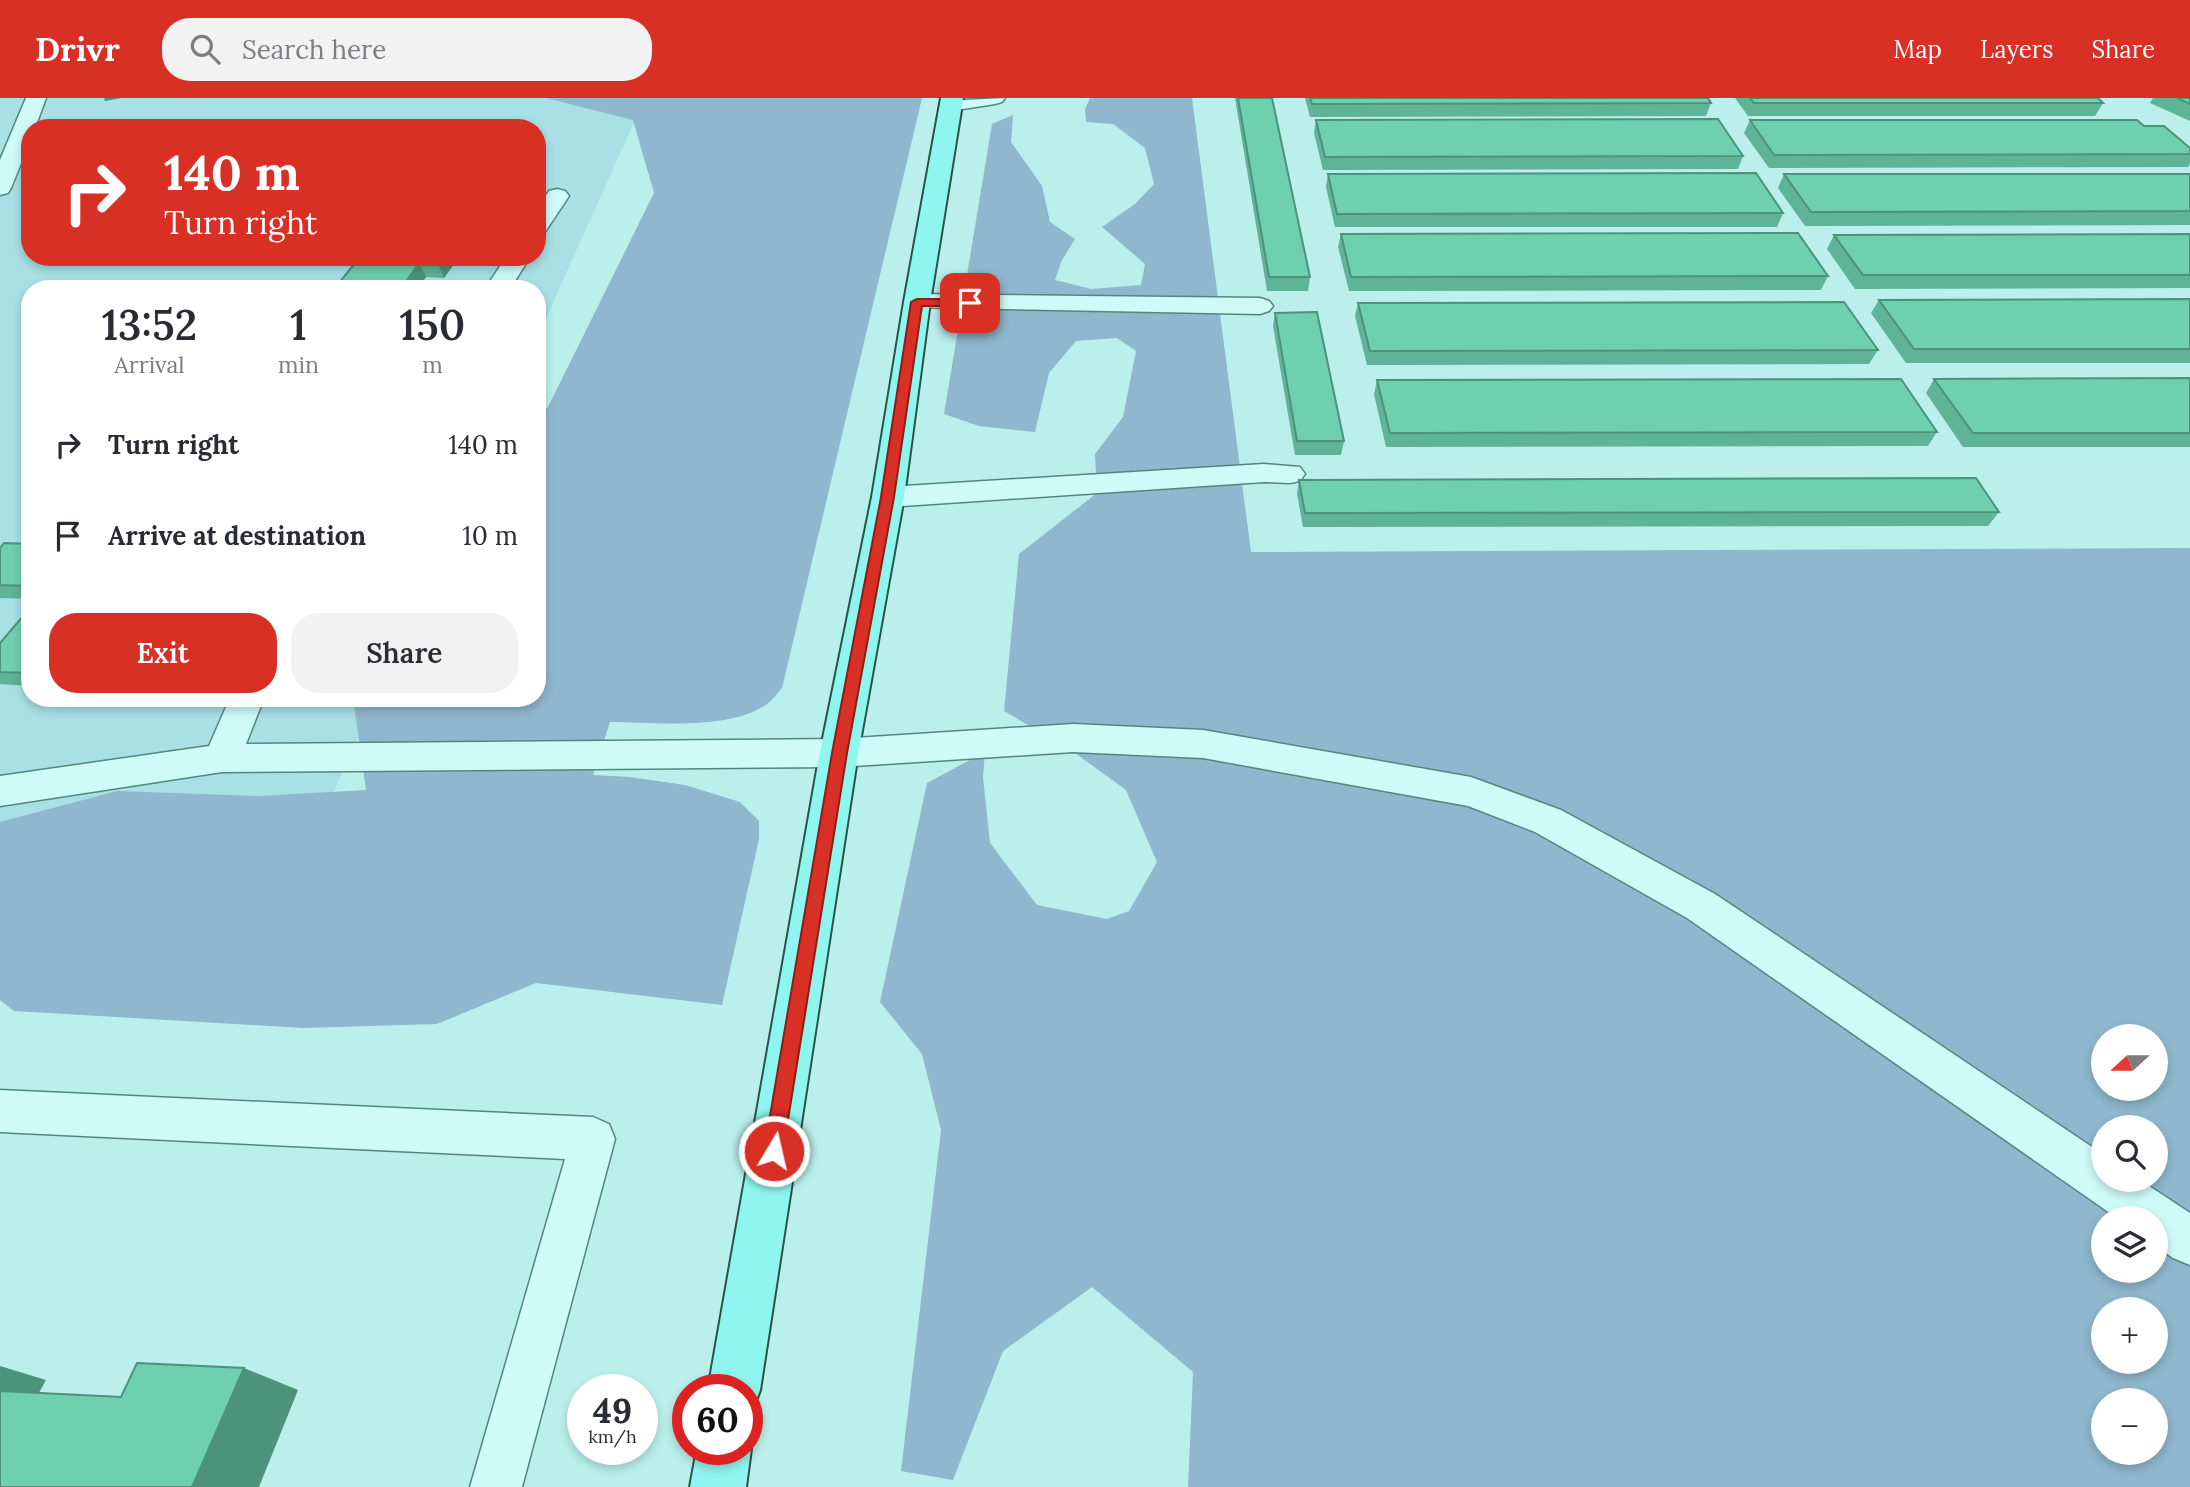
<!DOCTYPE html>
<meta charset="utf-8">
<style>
body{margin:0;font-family:Lora,serif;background:#f2f2f3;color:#2b2b33;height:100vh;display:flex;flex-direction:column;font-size:26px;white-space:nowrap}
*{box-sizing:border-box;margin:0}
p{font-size:23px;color:#7c7c81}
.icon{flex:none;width:38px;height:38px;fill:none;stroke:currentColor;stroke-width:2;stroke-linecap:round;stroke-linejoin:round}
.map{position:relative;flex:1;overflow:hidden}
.sheet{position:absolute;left:21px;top:182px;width:525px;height:427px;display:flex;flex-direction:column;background:#fff;border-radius:28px;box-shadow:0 4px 10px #0003}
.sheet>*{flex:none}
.guide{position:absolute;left:21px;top:21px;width:525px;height:147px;border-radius:28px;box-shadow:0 4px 10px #0003;background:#d93025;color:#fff;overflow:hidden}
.needle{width:46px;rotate:249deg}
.buttons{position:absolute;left:2091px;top:926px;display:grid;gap:14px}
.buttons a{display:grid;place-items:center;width:77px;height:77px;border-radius:50%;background:#fff;box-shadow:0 4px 10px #0003;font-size:35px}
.speed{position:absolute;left:567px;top:1276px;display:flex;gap:14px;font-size:35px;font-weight:700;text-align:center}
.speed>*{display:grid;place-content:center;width:91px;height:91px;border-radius:50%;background:#fff;box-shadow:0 4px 10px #0003;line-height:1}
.speed small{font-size:18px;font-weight:400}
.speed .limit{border:10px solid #d22;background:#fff;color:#111}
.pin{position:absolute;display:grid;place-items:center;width:60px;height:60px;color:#fff;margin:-30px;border-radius:14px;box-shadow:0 4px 10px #0006}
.me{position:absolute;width:77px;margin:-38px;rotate:9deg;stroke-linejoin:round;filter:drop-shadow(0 0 5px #0008)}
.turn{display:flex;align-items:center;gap:24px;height:147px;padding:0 28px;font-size:32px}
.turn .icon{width:91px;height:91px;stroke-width:2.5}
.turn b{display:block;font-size:49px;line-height:60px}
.eta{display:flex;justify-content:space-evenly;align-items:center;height:119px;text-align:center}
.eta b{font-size:42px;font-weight:600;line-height:49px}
.button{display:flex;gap:14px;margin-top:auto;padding:14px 28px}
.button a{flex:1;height:80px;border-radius:28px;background:#d93025;color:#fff;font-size:28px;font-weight:600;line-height:80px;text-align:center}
.button a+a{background:#f2f2f3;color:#2b2b33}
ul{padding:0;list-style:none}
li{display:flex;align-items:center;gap:21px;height:91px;padding:0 28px}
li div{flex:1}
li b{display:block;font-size:26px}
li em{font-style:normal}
header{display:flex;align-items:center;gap:42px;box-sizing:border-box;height:98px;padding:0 35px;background:#d93025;color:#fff}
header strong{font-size:33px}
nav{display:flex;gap:38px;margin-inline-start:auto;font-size:24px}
.search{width:490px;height:63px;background:#f2f2f3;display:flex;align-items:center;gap:18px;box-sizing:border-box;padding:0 24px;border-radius:28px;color:#7c7c81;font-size:26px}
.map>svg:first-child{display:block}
</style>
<header>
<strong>Drivr</strong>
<div class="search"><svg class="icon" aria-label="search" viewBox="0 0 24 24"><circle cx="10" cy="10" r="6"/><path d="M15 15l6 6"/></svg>Search here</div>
<nav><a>Map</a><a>Layers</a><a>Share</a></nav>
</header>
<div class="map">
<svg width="2190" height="1389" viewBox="0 0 2190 1389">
<rect width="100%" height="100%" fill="#bbefec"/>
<path fill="#a8e0e5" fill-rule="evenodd" d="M0,0h645l-108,240v-49h-507v409h346l-62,137 -314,83zM30,30h507v129h-507z"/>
<g fill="#8fb7cd" fill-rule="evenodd">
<path d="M546,0h376l-140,590c-5,6 -10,12 -15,16 -38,27 -112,18 -157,18l-17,53 37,2 55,8 55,17 19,19v18l-37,166 -186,-22 -99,41 -134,4 -289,-17 -14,-11v-178l117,-31 142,5 107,-6 -13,-92h184v-281l11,-10 106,-214 -21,-73z"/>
<path d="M1090,0h102l59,454 939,-4v939h-1002l5,-115 -101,-85 -89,64 -50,129 -52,-9 40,-341 -19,-76 -42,-52 47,-219 58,-31 -2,25 7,66 47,62 70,14 22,-8 28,-49 -31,-72 -58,-42 -64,-37 15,-157 78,-61 -2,-39 28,-37 13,-66 -19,-13 -41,3 -27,32 -14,59 -56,-6 -35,-12 48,-290 21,-9 -2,27 31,44 8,36 25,17 -13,21 -7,20 36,9 50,-4 4,-21 -43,-37 33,-23 19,-20 -9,-36 -32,-24 -27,-2 -1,-13zM2104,938h52v52h-52zM2104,1029h52v53h-52zM2104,1120h52v52h-52zM2104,1211h52v53h-52zM2104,1302h52v52h-52z"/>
</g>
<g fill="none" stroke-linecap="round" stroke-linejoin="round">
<defs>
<g id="service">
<polygon points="26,0 46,0 35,30 30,30 30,43 11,90 8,95 0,97 0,62"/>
<polygon points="1005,0 1002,4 995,6 950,13 943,11 940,7 943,3"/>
<polygon points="557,91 565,93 569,98 545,134 537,136 537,111 549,93"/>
<polygon points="506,159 530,159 510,191 485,191"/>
<polygon points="917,196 1260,200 1269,203 1273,208 1269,213 1260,216 908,209 904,204 908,199"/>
<polygon points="1264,366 1300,369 1305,376 1300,383 1290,385 1264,384 888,409 877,406 873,399 877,392 888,389"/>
<polygon points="230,600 264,600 246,646 839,641 1073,626 1203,632 1471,679 1561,712 1715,796 2104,1057 2104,1082 2140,1082 2190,1115 2190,1167 2173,1160 2156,1148 2156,1120 2117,1120 1687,820 1535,734 1468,708 1203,660 1073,654 839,669 222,674 0,708 0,678 209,648"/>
<polygon points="0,992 593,1019 609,1026 615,1041 522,1389 470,1389 565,1061 0,1034"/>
</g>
<g id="primary">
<polygon points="941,0 963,0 930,204 904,399 858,655 760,1292 753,1311 747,1313 747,1292 708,1292 820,655 872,399 904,204"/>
<polygon points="747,1342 751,1351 746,1389 690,1389 697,1351 747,1351"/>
</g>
</defs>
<use href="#service" stroke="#54877b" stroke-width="3"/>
<use href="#primary" stroke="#295447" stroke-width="4"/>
<use href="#service" fill="#cefaf8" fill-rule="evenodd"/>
<use href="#primary" fill="#8ff6ef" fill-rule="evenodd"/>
</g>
<g fill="#5fb396">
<polygon points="1235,0 1272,0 1310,179 1308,193 1267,193"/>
<polygon points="1305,0 1708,0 1711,5 1706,18 1310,19"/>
<polygon points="1735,0 2098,0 2103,5 2095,18 1748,18"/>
<polygon points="2153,0 2190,0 2190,23 2150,5"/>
<polygon points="1316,22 1743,58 1738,71 1323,72 1314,35"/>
<polygon points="1750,22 2144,28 2190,50 2190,66 2188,69 1769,70 1744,35"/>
<polygon points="1328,76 1783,115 1777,129 1335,129 1326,89"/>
<polygon points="1784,76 2190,76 2190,127 1805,128 1778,90"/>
<polygon points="1341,136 1828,178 1821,192 1349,193 1338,149"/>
<polygon points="2190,136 2190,190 1855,191 1827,151 1834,137"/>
<polygon points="360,159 459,159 444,180 426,179 417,191 340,191 338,186"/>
<polygon points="2190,201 2190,265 1906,265 1871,215 1879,202"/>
<polygon points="1358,205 1878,252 1869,266 1367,267 1355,218"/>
<polygon points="1275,215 1344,343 1341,357 1295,357 1273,228"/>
<polygon points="2190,280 2190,349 1963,349 1926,295 1934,281"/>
<polygon points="1377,282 1937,334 1928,348 1386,349 1374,296"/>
<polygon points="1299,382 1999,414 1988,428 1303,429 1297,396"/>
<polygon points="30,446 30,501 0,500 0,450"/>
<polygon points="30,510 30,588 0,586 0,545"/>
</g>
<g fill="#4d927a">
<polygon points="104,0 122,0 105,3"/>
<polygon points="163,23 168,30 161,30"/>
<polygon points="443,159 459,159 444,180 438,166"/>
<polygon points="419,165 426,179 417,191 403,191 402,189"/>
<polygon points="0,1268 46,1282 30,1311 0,1303"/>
<polygon points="244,1270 298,1292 259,1389 192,1389"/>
</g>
<g fill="#6ed0ae" stroke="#4d927a" stroke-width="2">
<polygon points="1238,0 1272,0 1310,179 1269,179"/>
<polygon points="1310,0 1708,0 1711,5 1312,6"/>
<polygon points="1750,0 2098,0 2103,5 1754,5"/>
<polygon points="2177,0 2190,0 2190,6"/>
<polygon points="1718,21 1743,58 1325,59 1316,22"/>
<polygon points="1750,22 2137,22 2144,28 2164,28 2190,50 2190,56 1774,57"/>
<polygon points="163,23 161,30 109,30"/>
<polygon points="1756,75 1783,115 1337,116 1328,76"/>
<polygon points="1784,76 2190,76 2190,113 1811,114"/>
<polygon points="1798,135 1828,178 1351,179 1341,136"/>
<polygon points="2190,136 2190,177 1863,177 1834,137"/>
<polygon points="360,159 443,159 438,166 419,165 402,189 338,186"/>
<polygon points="2190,201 2190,251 1914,251 1879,202"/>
<polygon points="1844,204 1878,252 1370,253 1358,205"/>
<polygon points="1317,214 1344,343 1297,343 1275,215"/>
<polygon points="2190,280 2190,335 1973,335 1934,281"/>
<polygon points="1901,281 1937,334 1390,335 1377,282"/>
<polygon points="1976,380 1999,414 1305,415 1299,382"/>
<polygon points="4,445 30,446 30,488 0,487 0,450"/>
<polygon points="30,510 30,575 0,574 0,545"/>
<polygon points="137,1265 244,1270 192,1389 0,1389 0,1293 121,1299"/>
</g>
<polygon fill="#d93025" stroke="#8d1f18" stroke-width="2" points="917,201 970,201 975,205 970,208 922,208 894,399 847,655 783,1053 781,1060 774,1063 767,1060 764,1053 832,655 881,399 911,204"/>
</svg>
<div class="buttons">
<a><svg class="needle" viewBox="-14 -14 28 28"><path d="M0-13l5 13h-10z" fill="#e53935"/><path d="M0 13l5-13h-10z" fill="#7c7c81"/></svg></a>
<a><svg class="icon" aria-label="search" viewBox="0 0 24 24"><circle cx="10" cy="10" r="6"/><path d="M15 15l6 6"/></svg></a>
<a><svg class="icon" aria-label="layers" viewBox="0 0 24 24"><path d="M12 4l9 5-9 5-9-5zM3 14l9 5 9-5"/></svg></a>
<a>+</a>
<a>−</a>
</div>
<div class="speed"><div>49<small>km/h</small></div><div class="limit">60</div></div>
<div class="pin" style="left:970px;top:205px;background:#d93025"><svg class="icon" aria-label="arrive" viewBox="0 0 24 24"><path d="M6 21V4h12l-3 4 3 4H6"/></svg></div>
<svg class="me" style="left:774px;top:1053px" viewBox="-20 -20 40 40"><circle r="17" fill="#d93025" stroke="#fff" stroke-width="3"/><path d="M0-11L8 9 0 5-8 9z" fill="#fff"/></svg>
<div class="guide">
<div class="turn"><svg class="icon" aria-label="right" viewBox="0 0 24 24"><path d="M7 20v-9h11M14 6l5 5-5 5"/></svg><div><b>140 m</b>Turn right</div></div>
</div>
<section class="sheet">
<div class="eta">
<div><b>13:52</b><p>Arrival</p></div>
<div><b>1</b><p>min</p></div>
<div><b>150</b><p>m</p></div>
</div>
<ul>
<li><svg class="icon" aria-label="right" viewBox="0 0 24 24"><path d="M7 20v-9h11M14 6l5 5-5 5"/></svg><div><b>Turn right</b></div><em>140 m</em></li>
<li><svg class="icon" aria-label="arrive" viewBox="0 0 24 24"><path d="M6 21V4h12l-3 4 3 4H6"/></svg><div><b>Arrive at destination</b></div><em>10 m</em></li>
</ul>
<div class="button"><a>Exit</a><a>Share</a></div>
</section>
</div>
